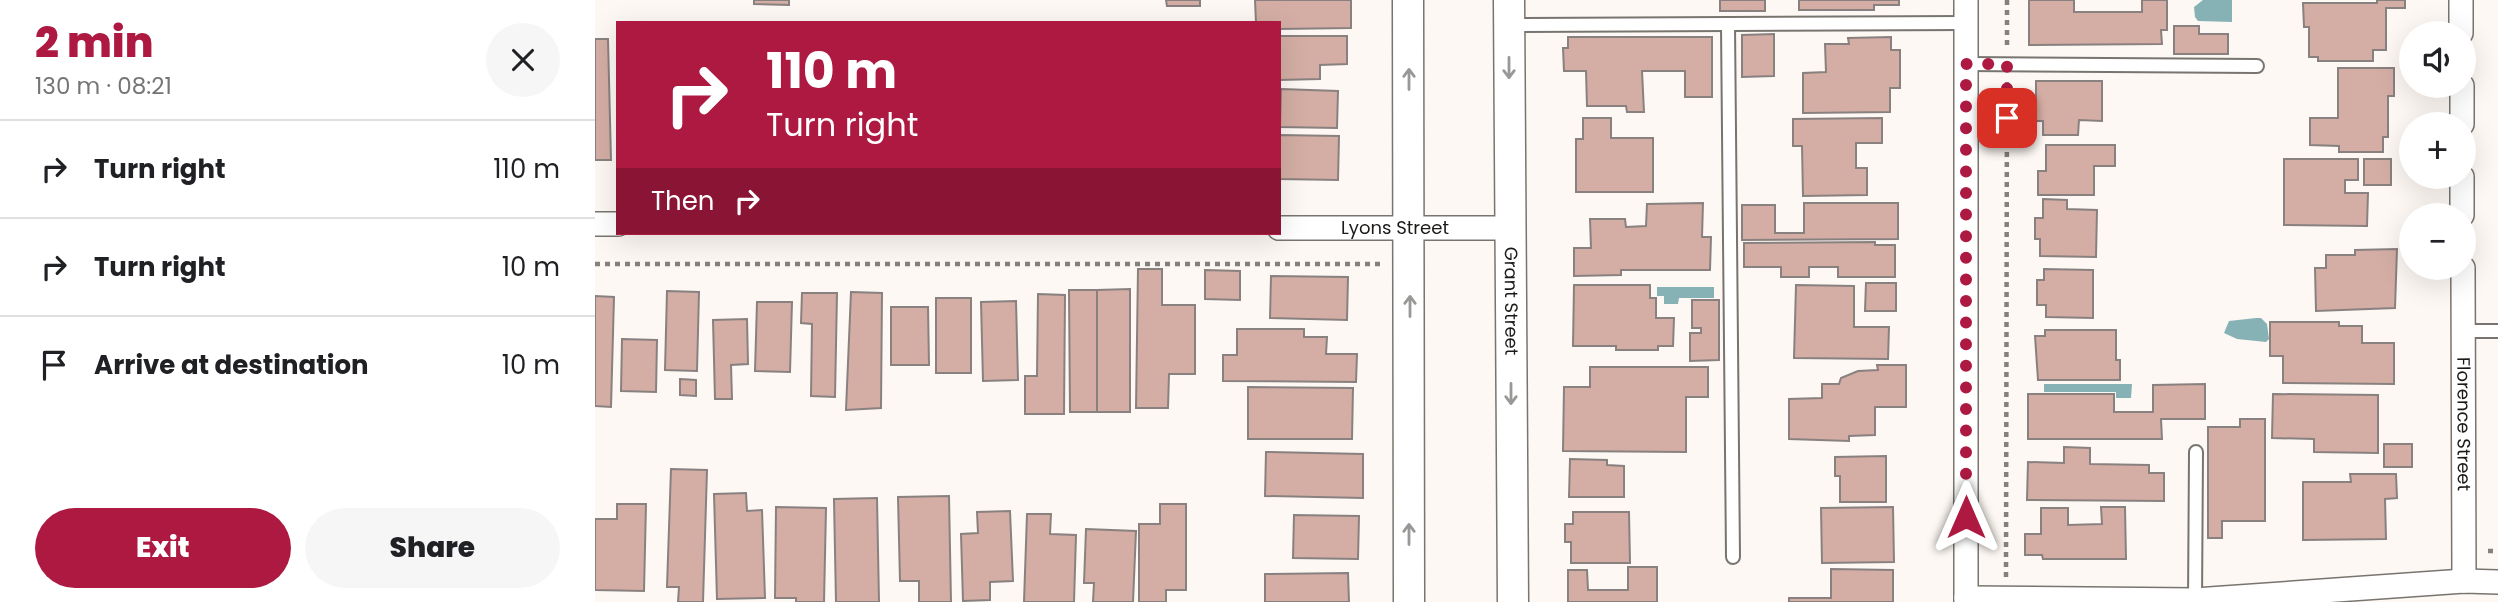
<!DOCTYPE html>
<meta charset="utf-8">
<style>
body{margin:0;font-family:Poppins,sans-serif;background:#f6f6f6;color:#202124;height:100vh;display:flex;flex-direction:column;font-size:26px;white-space:nowrap}
*{box-sizing:border-box;margin:0}
p{font-size:23px;color:#757577}
.icon{flex:none;width:38px;height:38px;fill:none;stroke:currentColor;stroke-width:2;stroke-linecap:round;stroke-linejoin:round}
.map{position:relative;flex:1;overflow:hidden}
.side{display:flex;flex-direction:column;background:#fff;width:595px}
.side>*{flex:none}
.guide{position:absolute;left:21px;top:21px;width:665px;height:214px;border-radius:0px;box-shadow:0 7px 28px #0002;background:#ad1941;color:#fff;overflow:hidden}
.tools{position:absolute;left:1804px;top:21px;display:grid;gap:14px}
.tools a{display:grid;place-items:center;width:77px;height:77px;border-radius:50%;background:#fff;box-shadow:0 7px 28px #0002;font-size:35px}
.pin{position:absolute;display:grid;place-items:center;width:60px;height:60px;color:#fff;margin:-30px;border-radius:14px;box-shadow:0 4px 10px #0006}
.me{position:absolute;width:77px;margin:-38px;rotate:0deg;stroke-linejoin:round;filter:drop-shadow(0 0 5px #0008)}
.turn{display:flex;align-items:center;gap:24px;height:147px;padding:0 35px;font-size:32px}
.turn .icon{width:91px;height:91px;stroke-width:2.5}
.turn b{display:block;font-size:49px;line-height:60px}
.then{display:flex;align-items:center;height:66px;padding:0 35px;background:#0003;gap:14px;font-size:26px}
.round{display:grid;place-items:center;flex:none;width:74px;height:74px;border-radius:37px;background:#f6f6f6}
.summary{display:flex;align-items:center;justify-content:space-between;height:119px;padding:0 35px}
h1{font-size:42px;font-weight:800;line-height:52px;color:#ad1941}
.cta{display:flex;gap:14px;margin-top:auto;padding:14px 35px}
.cta a{flex:1;height:80px;border-radius:42px;background:#ad1941;color:#fff;font-size:28px;font-weight:800;line-height:80px;text-align:center}
.cta a+a{background:#f6f6f6;color:#202124}
ul{padding:0;list-style:none}
li{display:flex;align-items:center;gap:21px;height:98px;padding:0 35px;border-top:2px solid #e0e0e0}
li div{flex:1}
li b{display:block;font-size:26px}
li em{font-style:normal}
main{display:flex;flex:1;min-height:0}
.map>svg:first-child{display:block}
</style>
<main>
<section class="side">
<div class="summary"><div><h1>2 min</h1><p>130 m · 08:21</p></div><a class="round"><svg class="icon" aria-label="close" viewBox="0 0 24 24"><path d="M6 6l12 12M18 6L6 18"/></svg></a></div>
<ul>
<li><svg class="icon" aria-label="right" viewBox="0 0 24 24"><path d="M7 20v-9h11M14 6l5 5-5 5"/></svg><div><b>Turn right</b></div><em>110 m</em></li>
<li><svg class="icon" aria-label="right" viewBox="0 0 24 24"><path d="M7 20v-9h11M14 6l5 5-5 5"/></svg><div><b>Turn right</b></div><em>10 m</em></li>
<li><svg class="icon" aria-label="arrive" viewBox="0 0 24 24"><path d="M6 21V4h12l-3 4 3 4H6"/></svg><div><b>Arrive at destination</b></div><em>10 m</em></li>
</ul>
<div class="cta"><a>Exit</a><a>Share</a></div>
</section>
<div class="map">
<svg width="1903" height="602" viewBox="0 0 1903 602">
<rect width="100%" height="100%" fill="#fdf8f3"/>
<g fill="#86b2b5">
<polygon points="1608,0 1637,0 1637,22 1603,21 1600,17 1599,7"/>
<polygon points="1062,287 1119,287 1119,298 1084,298 1083,304 1069,304 1069,296 1062,296"/>
<polygon points="1661,318 1666,318 1672,324 1674,339 1671,342 1642,339 1629,333 1634,321"/>
<polygon points="1449,384 1537,384 1536,398 1521,398 1521,392 1449,392"/>
</g>
<g fill="#d4aea4" stroke="#898180" stroke-width="2">
<polygon points="159,0 194,0 194,5 159,4"/>
<polygon points="571,0 605,0 605,6 572,6"/>
<polygon points="660,0 756,0 756,28 684,29 684,23 661,23"/>
<rect x="1125" y="0" width="45" height="11"/>
<polygon points="1204,0 1304,0 1304,5 1279,5 1279,10 1204,10"/>
<polygon points="1434,0 1479,0 1479,12 1547,12 1547,0 1572,0 1572,30 1566,30 1567,44 1434,45"/>
<polygon points="1782,0 1810,0 1810,8 1791,8 1791,50 1778,50 1778,61 1723,61 1723,57 1714,57 1714,27 1709,27 1708,3 1782,3"/>
<polygon points="1579,26 1604,26 1604,34 1633,34 1633,54 1579,54"/>
<polygon points="1179,34 1179,76 1147,77 1147,35"/>
<polygon points="684,36 752,36 752,64 725,65 725,79 684,80"/>
<polygon points="973,37 1117,37 1117,97 1090,97 1090,71 1047,71 1049,112 1032,112 1031,106 992,106 991,71 969,71 968,48 973,48"/>
<polygon points="1296,37 1296,50 1305,50 1305,88 1295,88 1295,112 1208,113 1208,73 1231,72 1230,44 1254,44 1253,38"/>
<polygon points="0,39 13,39 16,160 0,160"/>
<polygon points="1743,68 1799,68 1799,96 1793,96 1793,137 1788,137 1788,152 1744,152 1744,146 1715,145 1715,118 1743,118"/>
<polygon points="1441,81 1507,81 1507,121 1484,120 1483,135 1448,135 1448,121 1441,121"/>
<polygon points="686,89 743,91 742,128 685,127"/>
<polygon points="988,118 1016,118 1016,138 1058,138 1058,192 981,192 981,139 988,139"/>
<polygon points="1287,118 1287,143 1261,143 1261,168 1272,168 1272,195 1208,196 1207,146 1198,146 1198,119"/>
<polygon points="684,135 744,136 743,180 684,179"/>
<polygon points="1451,145 1520,145 1520,166 1499,166 1499,195 1443,195 1443,171 1451,171"/>
<polygon points="1689,159 1763,159 1763,180 1750,180 1750,193 1773,193 1772,226 1689,225"/>
<rect x="1769" y="159" width="27" height="26"/>
<polygon points="1448,199 1472,200 1472,209 1502,210 1501,257 1445,256 1445,239 1440,239 1440,218 1448,218"/>
<polygon points="1108,203 1107,237 1116,237 1115,270 1026,270 1026,275 979,276 979,248 996,248 995,219 1030,219 1031,227 1051,226 1052,204"/>
<polygon points="1209,203 1303,203 1303,239 1147,240 1147,205 1180,205 1180,233 1209,233"/>
<polygon points="1280,242 1280,245 1300,245 1300,277 1243,277 1243,267 1214,267 1214,277 1186,277 1186,267 1149,267 1149,243"/>
<polygon points="1802,249 1800,308 1721,311 1720,268 1731,268 1731,255 1760,255 1760,250"/>
<polygon points="543,269 567,269 567,305 600,305 600,374 574,374 573,408 541,408"/>
<polygon points="1449,269 1498,270 1498,318 1451,317 1451,305 1442,305 1442,280 1449,280"/>
<polygon points="610,270 645,271 645,300 610,299"/>
<polygon points="676,276 753,277 752,320 675,318"/>
<polygon points="1271,283 1301,283 1301,311 1270,311"/>
<polygon points="979,285 1055,285 1055,298 1061,298 1061,318 1079,318 1078,346 1063,346 1063,350 1021,350 1021,346 978,346"/>
<polygon points="1201,285 1259,286 1259,327 1294,327 1293,359 1199,358"/>
<polygon points="535,289 535,412 502,412 502,290"/>
<polygon points="474,290 502,290 502,412 475,412"/>
<polygon points="72,291 104,292 102,371 70,370"/>
<polygon points="256,292 287,293 286,408 251,410"/>
<polygon points="207,293 242,293 240,397 216,396 217,324 206,323"/>
<polygon points="443,294 470,295 469,414 430,414 430,376 442,376"/>
<polygon points="0,296 19,297 16,407 0,406"/>
<rect x="341" y="298" width="35" height="75"/>
<polygon points="1097,300 1124,300 1124,360 1095,361 1095,333 1106,333 1106,328 1097,328"/>
<polygon points="421,301 423,380 388,381 386,302"/>
<polygon points="162,302 197,302 195,372 160,371"/>
<polygon points="296,307 333,307 334,365 296,365"/>
<polygon points="152,319 153,364 136,365 137,399 120,399 118,320"/>
<polygon points="1675,322 1744,322 1744,326 1767,326 1767,343 1799,343 1799,384 1688,383 1688,356 1675,356"/>
<polygon points="642,329 709,329 709,337 732,337 731,354 762,354 761,382 628,381 628,355 642,355"/>
<polygon points="1450,330 1521,330 1521,360 1525,360 1525,380 1443,380 1440,336 1450,336"/>
<polygon points="27,339 62,340 61,392 26,391"/>
<polygon points="1282,365 1311,365 1311,407 1280,407 1280,435 1254,436 1254,441 1194,439 1194,399 1227,398 1227,384 1244,384 1246,378 1263,371 1283,370"/>
<polygon points="995,367 1113,367 1113,397 1091,397 1091,452 968,451 969,387 995,387"/>
<polygon points="85,379 101,380 101,396 85,395"/>
<polygon points="1610,384 1610,419 1566,419 1567,439 1433,439 1433,394 1519,394 1519,412 1558,412 1558,385"/>
<polygon points="653,387 758,388 757,439 653,439"/>
<polygon points="1678,394 1783,395 1783,453 1719,452 1719,439 1677,438"/>
<polygon points="1645,419 1670,419 1670,521 1627,521 1627,538 1613,538 1613,427 1645,427"/>
<rect x="1789" y="444" width="28" height="23"/>
<polygon points="1469,447 1495,448 1495,464 1554,465 1554,473 1569,473 1569,501 1432,500 1433,462 1469,463"/>
<polygon points="671,452 768,454 768,498 670,496"/>
<polygon points="1291,456 1291,502 1245,502 1245,476 1240,476 1240,457"/>
<polygon points="975,459 1012,460 1012,465 1029,466 1029,497 974,497"/>
<polygon points="76,469 112,470 108,602 83,602 84,587 72,587"/>
<polygon points="1755,474 1801,474 1802,498 1790,499 1791,539 1708,540 1708,482 1756,482"/>
<polygon points="151,493 152,511 167,510 170,598 122,599 119,494"/>
<polygon points="354,496 356,602 324,602 324,581 305,581 303,497"/>
<polygon points="282,498 284,602 241,602 239,499"/>
<polygon points="22,504 51,504 49,591 0,590 0,519 22,519"/>
<polygon points="565,504 591,504 591,590 571,590 571,602 544,602 544,524 565,524"/>
<polygon points="181,507 231,508 229,602 201,602 201,598 180,598"/>
<polygon points="1298,507 1299,562 1227,563 1226,508"/>
<polygon points="1506,507 1530,507 1531,559 1448,559 1447,555 1430,555 1430,534 1446,534 1446,508 1473,508 1473,525 1507,524"/>
<polygon points="415,511 418,581 395,582 395,600 368,601 366,534 383,533 382,512"/>
<polygon points="978,512 1034,512 1035,563 976,563 976,542 970,542 970,524 978,524"/>
<polygon points="432,514 456,514 455,534 481,535 479,602 429,602"/>
<polygon points="699,515 764,516 763,559 698,558"/>
<polygon points="491,529 541,531 538,602 498,602 499,583 489,583"/>
<polygon points="1033,567 1062,567 1062,602 973,602 973,570 992,570 993,590 1033,590"/>
<polygon points="1236,569 1298,570 1298,602 1194,602 1194,598 1236,598"/>
<polygon points="753,573 754,602 670,602 670,574"/>
</g>
<g fill="none" stroke-linecap="round" stroke-linejoin="round">
<defs>
<g id="service">
<polyline points="915,25 1371,23"/>
<polyline points="1133,25 1138,557"/>
<polyline points="1371,64 1662,66"/>
<polyline points="1868,331 1903,331"/>
<polyline points="1600,602 1601,452"/>
</g>
<g id="minor">
<polyline points="1866,0 1866,33"/>
<polyline points="1867,86 1867,124"/>
<polyline points="1867,177 1867,215"/>
<polyline points="0,224 23,224"/>
<path id="s1" d="M684,228h230"/>
<path id="s2" d="M1868,268l1,313"/>
<polyline points="1371,598 1600,600 1869,581 1903,582"/>
<polyline points="1371,602 1371,0"/>
</g>
<g id="tertiary">
<polyline points="813,0 814,602"/>
<path id="s3" d="M914,0l4,602"/>
</g>
</defs>
<use href="#service" stroke="#78746f" stroke-width="16"/>
<use href="#minor" stroke="#78746f" stroke-width="26"/>
<use href="#tertiary" stroke="#78746f" stroke-width="33"/>
<g stroke="#84817d" stroke-width="4.5" stroke-dasharray="5 5" stroke-linecap="butt">
<polyline points="1412,45 1412,0"/>
<polyline points="0,264 787,264"/>
<polyline points="1893,551 1903,551"/>
<polyline points="1411,577 1412,81"/>
</g>
<use href="#service" stroke="#fff" stroke-width="12"/>
<use href="#minor" stroke="#fff" stroke-width="23"/>
<use href="#tertiary" stroke="#fff" stroke-width="30"/>
</g>
<defs><path id="oneway-shaft" d="M-6 0H5M1.5-3L5.5 0L1.5 3" fill="none" stroke-width="1.6" stroke-linecap="round" stroke-linejoin="round" transform="scale(1.75)"/></defs>
<g stroke="#999897">
<use href="#oneway-shaft" transform="translate(914 68) rotate(90)"/>
<use href="#oneway-shaft" transform="translate(814 79) rotate(-90)"/>
<use href="#oneway-shaft" transform="translate(815 306) rotate(-90)"/>
<use href="#oneway-shaft" transform="translate(916 394) rotate(90)"/>
<use href="#oneway-shaft" transform="translate(814 534) rotate(-90)"/>
</g>
<g fill="none" stroke-linecap="round" stroke-linejoin="round">
<polyline stroke="#ad1941" stroke-width="12" stroke-dasharray="0 21.6" points="1371,517 1371,64 1412,64 1412,118"/>
</g>
<g text-anchor="middle" stroke-width="6" stroke-linejoin="round" paint-order="stroke">
<g font-size="18" fill="#1c1a18" stroke="#fdf8f3">
<text dy="6" stroke="none"><textPath href="#s1" startOffset="116">Lyons Street</textPath></text>
<text dy="6" stroke="none"><textPath href="#s3" startOffset="301">Grant Street</textPath></text>
<text dy="6" stroke="none"><textPath href="#s2" startOffset="156">Florence Street</textPath></text>
</g>
</g>
</svg>
<div class="tools">
<a><svg class="icon" aria-label="sound" viewBox="0 0 24 24"><path d="M4 9h4l5-4v14l-5-4H4zM17 9q2 3 0 6"/></svg></a>
<a>+</a>
<a>−</a>
</div>
<div class="pin" style="left:1412px;top:118px;background:#d93025"><svg class="icon" aria-label="arrive" viewBox="0 0 24 24"><path d="M6 21V4h12l-3 4 3 4H6"/></svg></div>
<svg class="me" style="left:1371px;top:517px" viewBox="-20 -20 40 40"><path d="M0-17L14 15 0 8-14 15z" fill="#ad1941" stroke="#fff" stroke-width="4"/></svg>
<div class="guide">
<div class="turn"><svg class="icon" aria-label="right" viewBox="0 0 24 24"><path d="M7 20v-9h11M14 6l5 5-5 5"/></svg><div><b>110 m</b>Turn right</div></div>
<div class="then">Then<svg class="icon" aria-label="right" viewBox="0 0 24 24"><path d="M7 20v-9h11M14 6l5 5-5 5"/></svg></div>
</div>
</div>
</main>
